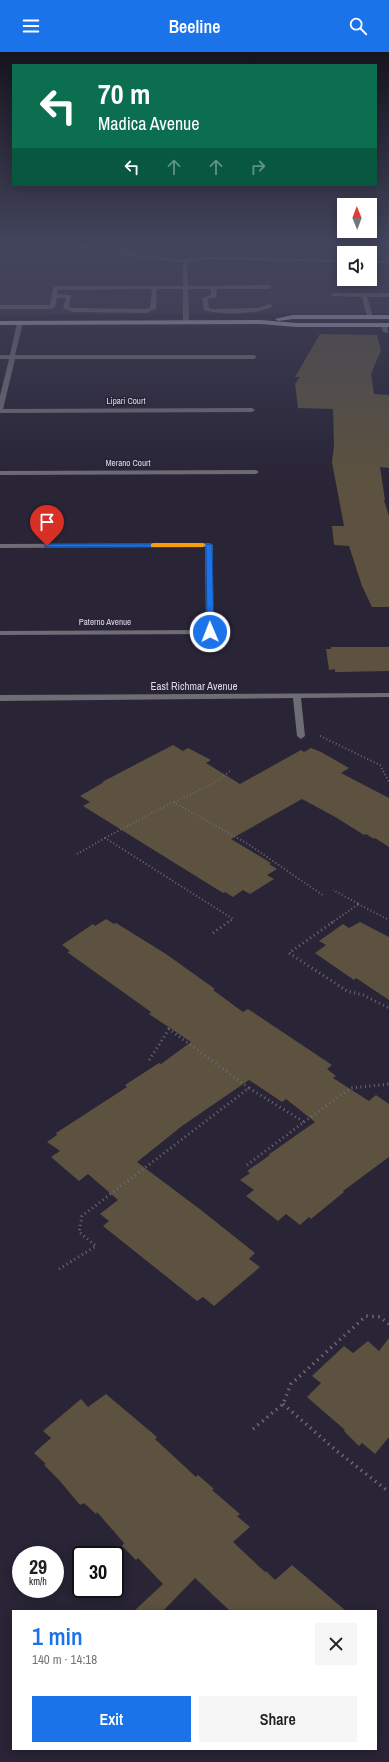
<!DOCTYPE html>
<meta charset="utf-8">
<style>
body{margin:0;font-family:"Archivo Narrow",sans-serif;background:#f6f6f6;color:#202124;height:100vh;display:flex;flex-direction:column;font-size:15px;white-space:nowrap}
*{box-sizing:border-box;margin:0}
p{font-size:13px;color:#757577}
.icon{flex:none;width:22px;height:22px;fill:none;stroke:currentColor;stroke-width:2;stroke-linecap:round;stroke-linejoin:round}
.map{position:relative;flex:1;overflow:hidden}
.sheet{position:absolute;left:12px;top:1558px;width:365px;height:140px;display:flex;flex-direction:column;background:#fff;border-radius:0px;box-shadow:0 2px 10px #0003}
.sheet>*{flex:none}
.guide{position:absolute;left:12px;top:12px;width:365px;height:122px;border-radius:0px;box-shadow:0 2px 10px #0003;background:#0b6e4f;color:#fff;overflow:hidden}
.needle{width:26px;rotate:359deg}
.controls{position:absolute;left:337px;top:146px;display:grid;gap:8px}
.controls a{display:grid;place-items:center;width:40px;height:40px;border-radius:0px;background:#fff;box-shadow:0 2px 10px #0003;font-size:20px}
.speed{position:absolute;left:12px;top:1494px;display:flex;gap:8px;font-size:20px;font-weight:700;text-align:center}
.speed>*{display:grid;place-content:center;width:52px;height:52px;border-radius:50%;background:#fff;box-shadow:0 2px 10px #0003;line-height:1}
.speed small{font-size:10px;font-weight:400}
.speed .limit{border:2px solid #111;border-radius:6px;background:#fff;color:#111}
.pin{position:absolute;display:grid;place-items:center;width:34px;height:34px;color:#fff;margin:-41px -17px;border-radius:50% 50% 50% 0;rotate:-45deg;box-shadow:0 0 4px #0007}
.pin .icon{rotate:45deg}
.me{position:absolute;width:44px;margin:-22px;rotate:359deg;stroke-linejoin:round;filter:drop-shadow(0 0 3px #0008)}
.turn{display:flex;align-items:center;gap:14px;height:84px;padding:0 20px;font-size:18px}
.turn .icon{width:52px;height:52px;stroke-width:2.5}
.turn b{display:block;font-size:28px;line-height:34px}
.lanes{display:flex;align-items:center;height:38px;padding:0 20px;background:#0003;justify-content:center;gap:20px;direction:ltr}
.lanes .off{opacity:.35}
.round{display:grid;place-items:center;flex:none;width:42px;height:42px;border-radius:0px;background:#f6f6f6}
.summary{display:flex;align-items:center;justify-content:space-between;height:68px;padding:0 20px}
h1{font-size:24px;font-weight:600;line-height:30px;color:#1a73e8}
.primary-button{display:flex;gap:8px;margin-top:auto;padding:8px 20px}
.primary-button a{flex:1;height:46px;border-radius:0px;background:#1a73e8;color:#fff;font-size:16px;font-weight:600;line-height:46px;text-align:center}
.primary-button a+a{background:#f6f6f6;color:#202124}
header{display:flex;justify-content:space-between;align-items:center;height:52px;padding:0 20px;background:#1a73e8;color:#fff;font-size:18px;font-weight:600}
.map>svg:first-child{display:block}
</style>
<header><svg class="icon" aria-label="menu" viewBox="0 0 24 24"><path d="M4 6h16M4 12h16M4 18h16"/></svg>Beeline<svg class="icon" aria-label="search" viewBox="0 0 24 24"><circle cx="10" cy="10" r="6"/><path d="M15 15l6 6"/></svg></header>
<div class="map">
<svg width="389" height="1710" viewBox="0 0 389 1710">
<rect width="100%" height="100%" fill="#292436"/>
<path fill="#363047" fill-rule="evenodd" d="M0,192h389v69l-389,2zM344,201h26v26h-26z"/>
<g fill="#5c523f">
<polygon points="320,282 377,283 381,298 371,322 374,342 389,343 389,416 380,415 385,448 384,448 389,464 389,555 372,555 362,534 349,494 335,493 334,492 332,474 344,474 332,410 334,394 333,357 298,356 295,332 300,325 295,325"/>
<polygon points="331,595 389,595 389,619 340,620 335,620 335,617 329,618 326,597 331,597"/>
<polygon points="173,693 183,699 188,696 211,708 206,711 240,732 301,698 304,700 311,696 321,700 349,716 341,721 389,746 389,795 375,786 374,787 366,782 364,783 337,766 302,747 231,787 271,811 269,812 277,817 267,823 274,827 250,842 243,838 233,845 225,840 223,841 83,754 90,750 80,744 104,730 102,730"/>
<polygon points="106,867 114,872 116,871 166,902 215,937 213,938 243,960 248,957 332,1013 327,1017 336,1024 333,1026 369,1049 376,1043 389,1052 389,1105 343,1139 344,1140 311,1167 309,1165 300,1173 286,1162 278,1169 246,1144 254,1138 240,1128 250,1121 247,1119 270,1103 268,1103 315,1070 286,1047 282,1050 249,1028 182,1074 137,1110 201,1158 255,1201 249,1207 260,1215 214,1254 203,1245 197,1249 103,1174 109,1169 100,1162 118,1148 88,1122 79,1129 51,1105 60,1099 47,1090 57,1083 56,1081 127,1035 125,1033 159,1011 161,1012 191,990 149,962 151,960 67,900 70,899 62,893 93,872 95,874"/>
<polygon points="360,870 389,885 389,948 356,926 354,928 315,901 326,893 319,889 343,872 349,876"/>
<polygon points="389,1286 389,1385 375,1402 362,1391 359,1394 344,1379 345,1378 307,1345 321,1331 312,1324 344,1294 353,1301 368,1289 379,1299"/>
<polygon points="106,1342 157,1385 155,1387 196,1425 198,1423 214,1437 212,1438 240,1462 237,1464 250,1475 233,1490 265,1520 266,1519 275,1528 292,1513 346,1559 230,1559 195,1526 163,1559 134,1559 163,1532 138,1506 136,1508 122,1494 124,1491 97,1460 96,1462 84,1451 80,1453 59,1428 44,1413 46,1412 34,1401 51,1386 43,1379 81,1347 88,1355"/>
</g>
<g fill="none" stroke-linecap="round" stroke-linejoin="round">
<g stroke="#6d6979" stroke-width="2" stroke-dasharray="1 2.5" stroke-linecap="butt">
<polyline points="320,684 380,713 389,730"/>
<polyline points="174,750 213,732 230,719"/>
<polyline points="105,786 173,750 248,792 324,844"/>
<polyline points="77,802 105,786 233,867 227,871"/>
<polyline points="358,852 389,868"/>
<polyline points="331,871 359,852 333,838"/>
</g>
<g stroke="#6d6979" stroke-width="3" stroke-dasharray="1 3.5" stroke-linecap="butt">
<polyline points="333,870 289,901 347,939 363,943 389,956"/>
<polyline points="213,881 228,870"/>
<polyline points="304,1070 351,1036 389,1032"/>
<polyline points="247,1113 304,1070 249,1036"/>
<polyline points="59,1217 96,1194 79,1180 82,1164 249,1036 169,977 148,1010"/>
</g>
<g stroke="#6d6979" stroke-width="3.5" stroke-dasharray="1.5 4.5" stroke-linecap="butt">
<polyline points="283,1352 338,1400 389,1440"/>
<polyline points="253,1377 283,1352 291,1332 366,1264 380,1265 389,1272"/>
</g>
<g fill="#6e6c75" fill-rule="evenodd">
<path d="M57,192h10l54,6 10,4 54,6 23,-3 136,3v2l-136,-3 -21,3 1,24 81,-1 3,2 -3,2h-52l-1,8 -8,2 1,9 4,1 44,-1 13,-4 3,2c-14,9 -53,9 -69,4l-2,-12 9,-3v-6h-23l1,33 -3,2 -3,-2v-33h-26l-1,20 -10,4 -74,-1 -9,-4 3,-10h-9l-2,9 -3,2h-52v-4h50l3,-17 3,-2h127v-24l-53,-6 -10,-4zM152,237l-2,19 -4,1 -74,-1 -3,-1 2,-12 -14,-1 1,-4z"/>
<rect x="370" y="209" width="19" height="2"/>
<polygon points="334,241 389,241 389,245 367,245 373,265 370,267 367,265 362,245 332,244 332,242"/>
<polygon points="20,269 23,271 15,303 254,303 257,305 254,307 15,307 3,357 252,356 255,358 252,360 0,361 0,344 9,307 0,307 0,303 10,303 17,271"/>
<polygon points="384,271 387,273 388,281 383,280 381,273"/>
<polygon points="0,419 256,418 259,420 256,422 0,423"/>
<polygon points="209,491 213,493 213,582 0,583 0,579 206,578 205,495 0,496 0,492"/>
<polygon points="389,641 389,645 301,646 305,684 301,687 297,684 293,646 0,649 0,643"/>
</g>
<g fill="#b4b0c3" fill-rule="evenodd">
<polygon points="293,263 389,263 389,267 293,267 278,269 275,267"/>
<polygon points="261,268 296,271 389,271 389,275 296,275 261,272 0,273 0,269"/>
</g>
</g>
<linearGradient id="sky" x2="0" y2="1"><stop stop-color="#17141e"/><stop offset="0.45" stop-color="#43455d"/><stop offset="1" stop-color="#43455d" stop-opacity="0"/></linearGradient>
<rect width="389" height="431" fill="url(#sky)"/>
<polygon fill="#1a73e8" stroke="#114b97" points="45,492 212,492 214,580 210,582 207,580 206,495 45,495"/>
<polygon fill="#f59e0b" points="153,491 203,491 206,493 203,495 151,495 151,492"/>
<g text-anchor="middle" stroke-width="3" stroke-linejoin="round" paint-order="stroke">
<g font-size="9" fill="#dddae6" stroke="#292436">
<text x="126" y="352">Lipari Court</text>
<text x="128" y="414">Merano Court</text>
<text x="105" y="573">Paterno Avenue</text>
</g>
<g font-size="11" fill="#dddae6" stroke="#292436">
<text x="194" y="638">East Richmar Avenue</text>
</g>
</g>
</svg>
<div class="controls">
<a><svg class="needle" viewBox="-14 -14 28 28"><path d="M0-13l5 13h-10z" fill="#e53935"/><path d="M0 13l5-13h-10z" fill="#757577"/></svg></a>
<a><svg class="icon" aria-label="sound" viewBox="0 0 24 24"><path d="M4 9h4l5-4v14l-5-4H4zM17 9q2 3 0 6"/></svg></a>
</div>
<div class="speed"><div>29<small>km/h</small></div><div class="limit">30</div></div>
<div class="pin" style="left:47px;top:494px;background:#d93025"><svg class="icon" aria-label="arrive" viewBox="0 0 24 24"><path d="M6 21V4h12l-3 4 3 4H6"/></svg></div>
<svg class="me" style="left:210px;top:580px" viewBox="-20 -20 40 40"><circle r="17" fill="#1a73e8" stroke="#fff" stroke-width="3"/><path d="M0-11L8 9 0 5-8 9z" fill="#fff"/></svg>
<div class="guide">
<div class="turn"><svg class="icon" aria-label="left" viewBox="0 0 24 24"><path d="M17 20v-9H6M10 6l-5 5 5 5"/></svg><div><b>70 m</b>Madica Avenue</div></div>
<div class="lanes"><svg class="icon" aria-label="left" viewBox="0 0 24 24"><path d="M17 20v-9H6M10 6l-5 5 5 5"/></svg><svg class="icon off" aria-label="ahead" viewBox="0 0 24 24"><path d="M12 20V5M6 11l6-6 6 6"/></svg><svg class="icon off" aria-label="ahead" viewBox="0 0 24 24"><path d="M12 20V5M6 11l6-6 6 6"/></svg><svg class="icon off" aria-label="right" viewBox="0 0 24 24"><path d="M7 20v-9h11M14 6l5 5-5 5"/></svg></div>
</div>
<section class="sheet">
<div class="summary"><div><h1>1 min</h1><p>140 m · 14:18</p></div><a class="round"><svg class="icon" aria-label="close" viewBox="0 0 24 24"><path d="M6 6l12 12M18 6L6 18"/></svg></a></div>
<div class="primary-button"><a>Exit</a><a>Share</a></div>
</section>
</div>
